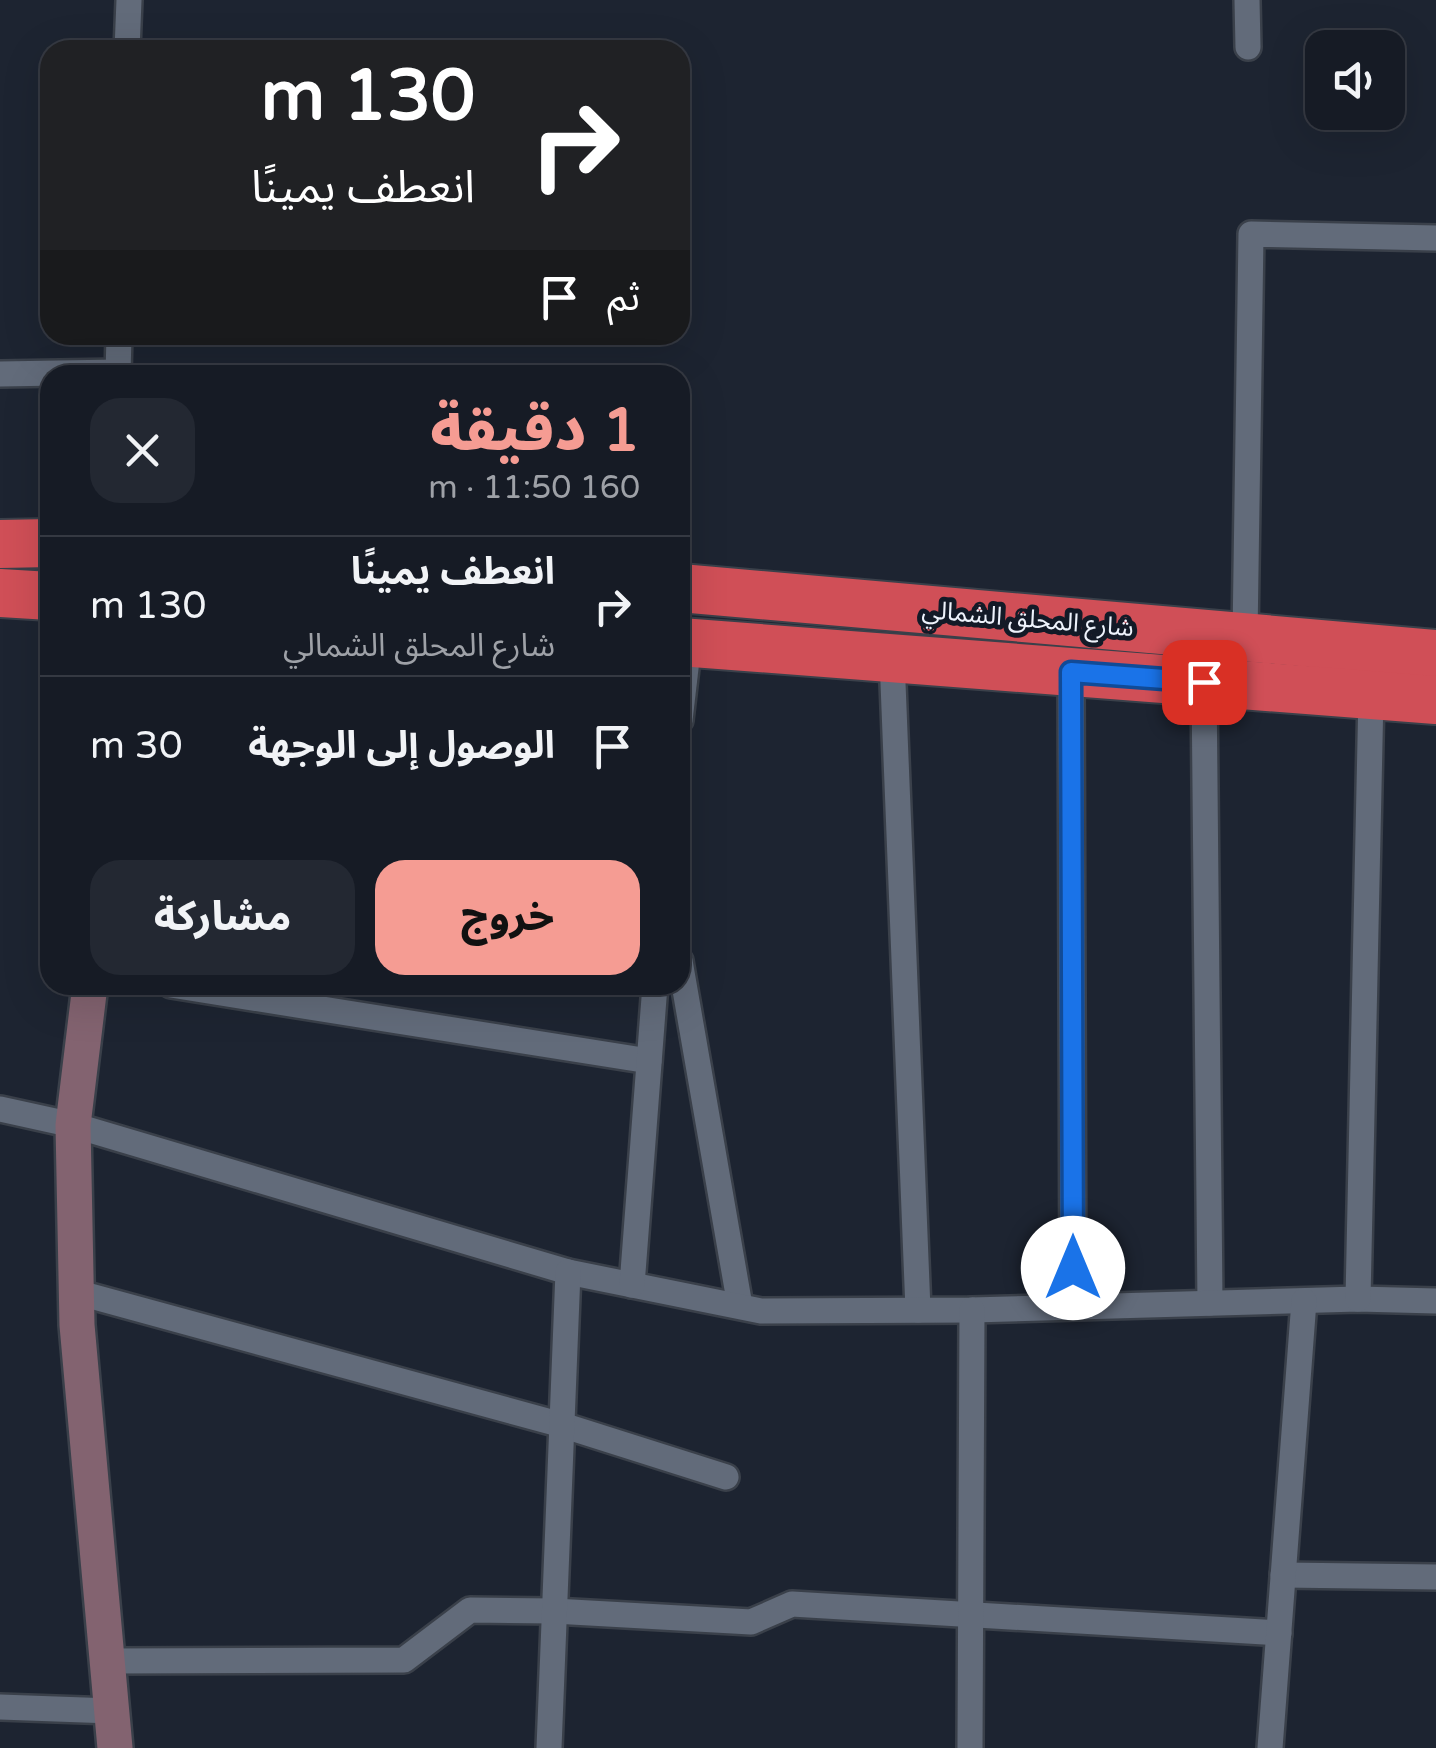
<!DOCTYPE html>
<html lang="ar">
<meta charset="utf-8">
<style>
body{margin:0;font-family:"Varela Round","Noto Sans Arabic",sans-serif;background:#232832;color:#f1f3f6;direction:rtl;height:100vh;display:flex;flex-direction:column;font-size:38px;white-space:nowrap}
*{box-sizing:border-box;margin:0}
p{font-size:32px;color:#9ea1a7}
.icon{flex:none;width:55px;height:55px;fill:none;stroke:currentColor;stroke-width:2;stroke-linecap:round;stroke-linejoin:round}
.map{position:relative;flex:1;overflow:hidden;direction:ltr}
.panel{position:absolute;left:40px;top:365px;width:650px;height:630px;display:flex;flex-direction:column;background:#161b25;border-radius:30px;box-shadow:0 10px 40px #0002,0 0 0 2px #353942;direction:rtl}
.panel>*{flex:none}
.guide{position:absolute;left:40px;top:40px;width:650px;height:305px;border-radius:30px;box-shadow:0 10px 40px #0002,0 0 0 2px #353942;direction:rtl;background:#202124;color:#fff;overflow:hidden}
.fabs{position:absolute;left:1305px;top:30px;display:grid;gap:20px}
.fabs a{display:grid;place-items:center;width:100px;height:100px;border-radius:20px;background:#161b25;box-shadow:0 10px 40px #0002,0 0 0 2px #353942;font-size:50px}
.pin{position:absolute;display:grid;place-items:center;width:85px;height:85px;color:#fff;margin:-42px;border-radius:20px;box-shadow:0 5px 15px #0006}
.me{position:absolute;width:110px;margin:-55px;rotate:0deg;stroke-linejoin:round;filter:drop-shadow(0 0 8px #0008)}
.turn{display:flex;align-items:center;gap:35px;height:210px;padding:0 50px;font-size:45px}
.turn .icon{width:130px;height:130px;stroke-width:2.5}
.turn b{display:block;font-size:70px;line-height:85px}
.then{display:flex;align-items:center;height:95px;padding:0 50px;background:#0003;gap:20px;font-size:38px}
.round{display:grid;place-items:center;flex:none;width:105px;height:105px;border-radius:30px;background:#232832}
.headline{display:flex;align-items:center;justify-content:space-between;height:170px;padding:0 50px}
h1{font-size:60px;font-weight:800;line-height:75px;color:#f59c93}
.button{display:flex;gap:20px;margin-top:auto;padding:20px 50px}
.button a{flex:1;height:115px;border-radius:30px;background:#f59c93;color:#111;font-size:40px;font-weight:800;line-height:115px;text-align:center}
.button a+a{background:#232832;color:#f1f3f6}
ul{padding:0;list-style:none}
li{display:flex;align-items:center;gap:30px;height:140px;padding:0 50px;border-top:2px solid #353942}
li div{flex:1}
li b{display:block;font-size:38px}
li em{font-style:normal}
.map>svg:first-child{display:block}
</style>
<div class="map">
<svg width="1436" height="1748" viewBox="0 0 1436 1748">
<rect width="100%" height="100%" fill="#1d2431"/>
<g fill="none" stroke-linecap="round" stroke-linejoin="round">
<defs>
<g id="street">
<polyline points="1247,0 1248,47"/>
<polyline points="127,50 129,0"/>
<polyline points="0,374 118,372"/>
<polyline points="118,375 119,335"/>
<polyline points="1245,637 1251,234 1436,238"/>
<polyline points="892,658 918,1310"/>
<polyline points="1071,672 1073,1307"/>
<polyline points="1204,682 1210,1303"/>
<polyline points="680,720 689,642"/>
<polyline points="680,961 740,1306"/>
<polyline points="171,985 649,1061"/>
<polyline points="0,1109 73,1125 568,1272 761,1311 972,1310 1358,1299 1436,1301"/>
<polyline points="632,1285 655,985"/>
<polyline points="76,1292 562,1425 726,1477"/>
<polyline points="1358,1299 1371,695"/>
<polyline points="1283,1575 1436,1577"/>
<polyline points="108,1661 404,1660 470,1610 554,1611 751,1622 792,1604 1279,1633"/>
<polyline points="0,1707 112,1711"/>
<polyline points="549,1748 568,1272"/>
<polyline points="970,1748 972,1310"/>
<polyline points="1270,1748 1304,1301"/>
</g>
<polyline id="secondary" points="90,985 73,1125 77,1325 115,1748"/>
<g id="highway">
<polyline points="0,544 50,543"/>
<polyline points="680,588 1436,654"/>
<polyline points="0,593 50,596"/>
<polyline points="680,642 1436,700"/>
</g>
</defs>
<use href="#street" stroke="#3a404a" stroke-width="30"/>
<use href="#secondary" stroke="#3a404a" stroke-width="40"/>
<use href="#highway" stroke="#3a404a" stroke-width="52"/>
<use href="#street" stroke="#626b7a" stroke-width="25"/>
<use href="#secondary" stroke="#836370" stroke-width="35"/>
<use href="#highway" stroke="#d04f57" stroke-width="48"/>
</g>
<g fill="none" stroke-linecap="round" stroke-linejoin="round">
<defs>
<polyline id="route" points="1073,1268 1071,672 1204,682"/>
</defs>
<use href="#route" stroke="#114b97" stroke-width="25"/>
<use href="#route" stroke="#1a73e8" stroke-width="18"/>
</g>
<g text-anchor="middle" stroke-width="10" stroke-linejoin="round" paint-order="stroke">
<g font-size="25" fill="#eef3fc" stroke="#131a27">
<text transform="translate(1028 618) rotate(5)" y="9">شارع المحلق الشمالي</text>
</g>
</g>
</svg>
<div class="fabs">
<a><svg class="icon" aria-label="sound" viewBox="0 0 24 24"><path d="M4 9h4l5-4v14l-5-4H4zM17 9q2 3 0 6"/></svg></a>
</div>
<div class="pin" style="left:1204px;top:682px;background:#d93025"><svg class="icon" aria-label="arrive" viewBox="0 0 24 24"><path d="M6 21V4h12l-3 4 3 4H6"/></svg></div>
<svg class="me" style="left:1073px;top:1268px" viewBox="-20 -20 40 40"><circle r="19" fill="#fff"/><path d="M0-13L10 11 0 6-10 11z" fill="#1a73e8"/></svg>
<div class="guide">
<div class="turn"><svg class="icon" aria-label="right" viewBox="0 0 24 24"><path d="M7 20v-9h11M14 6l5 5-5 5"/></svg><div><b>130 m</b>انعطف يمينًا</div></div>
<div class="then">ثم<svg class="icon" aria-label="arrive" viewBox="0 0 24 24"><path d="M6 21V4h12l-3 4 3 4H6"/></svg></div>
</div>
<section class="panel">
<div class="headline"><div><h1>1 دقيقة</h1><p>160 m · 11:50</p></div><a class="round"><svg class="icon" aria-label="close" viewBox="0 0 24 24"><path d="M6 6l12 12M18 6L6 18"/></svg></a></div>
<ul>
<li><svg class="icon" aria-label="right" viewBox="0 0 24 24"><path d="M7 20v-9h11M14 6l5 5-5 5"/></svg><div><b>انعطف يمينًا</b><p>شارع المحلق الشمالي</p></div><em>130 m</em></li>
<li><svg class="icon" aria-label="arrive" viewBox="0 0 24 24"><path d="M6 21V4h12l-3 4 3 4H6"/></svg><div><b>الوصول إلى الوجهة</b></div><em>30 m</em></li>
</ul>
<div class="button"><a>خروج</a><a>مشاركة</a></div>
</section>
</div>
